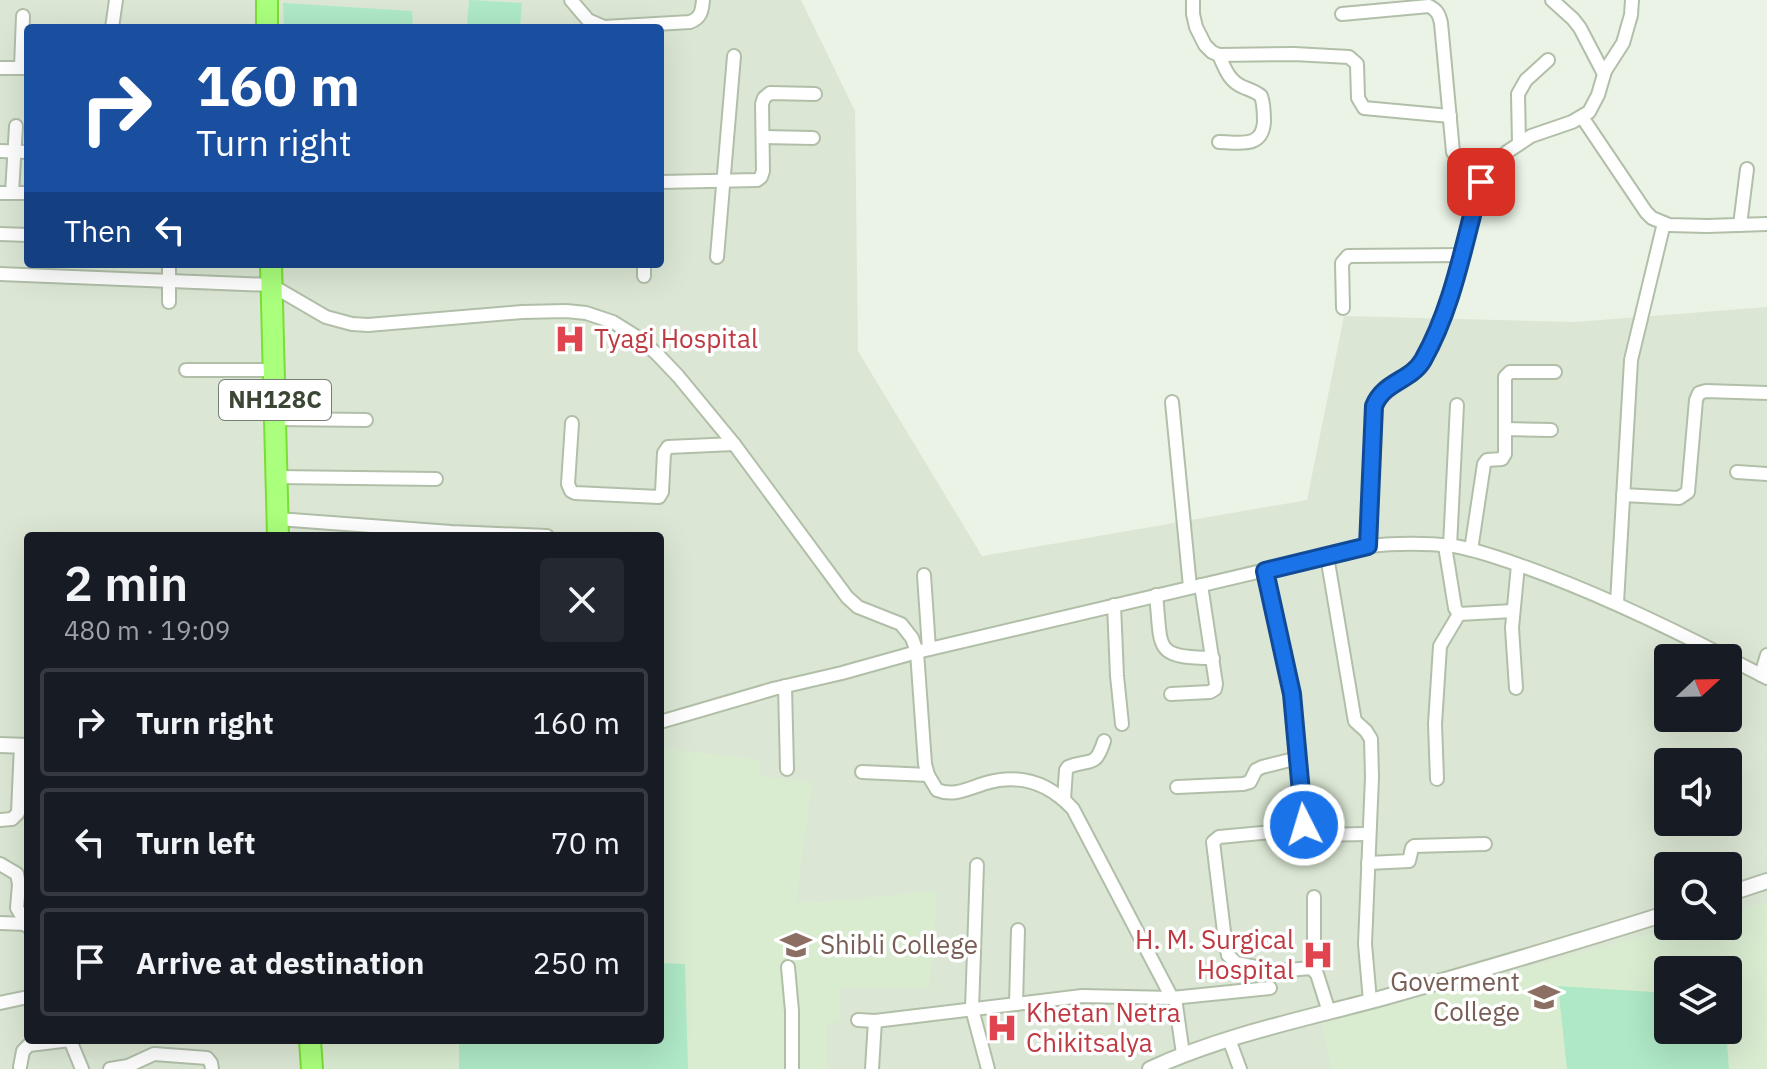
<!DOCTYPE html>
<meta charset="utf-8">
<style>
body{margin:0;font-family:"IBM Plex Sans",sans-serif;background:#242831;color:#f1f3f6;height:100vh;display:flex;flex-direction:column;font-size:30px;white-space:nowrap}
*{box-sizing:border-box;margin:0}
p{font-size:26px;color:#9ea1a6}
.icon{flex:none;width:44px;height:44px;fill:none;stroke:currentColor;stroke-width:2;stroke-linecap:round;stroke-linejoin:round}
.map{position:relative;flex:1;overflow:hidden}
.panel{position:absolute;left:24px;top:532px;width:640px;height:512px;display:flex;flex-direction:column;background:#171b24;border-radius:8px;box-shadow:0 8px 32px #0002}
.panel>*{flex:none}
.guide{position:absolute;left:24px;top:24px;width:640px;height:244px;border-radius:8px;box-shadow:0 8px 32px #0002;background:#1a4fa0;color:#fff;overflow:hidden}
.needle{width:52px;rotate:68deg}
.buttons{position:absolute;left:1654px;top:644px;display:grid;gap:16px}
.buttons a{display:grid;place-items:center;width:88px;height:88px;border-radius:8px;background:#171b24;box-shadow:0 8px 32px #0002;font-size:40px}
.pin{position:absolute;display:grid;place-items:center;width:68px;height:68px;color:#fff;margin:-34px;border-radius:16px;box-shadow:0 4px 12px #0006}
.me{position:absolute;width:88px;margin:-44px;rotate:355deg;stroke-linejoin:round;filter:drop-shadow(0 0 6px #0008)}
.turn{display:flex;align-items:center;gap:28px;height:168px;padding:0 40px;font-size:36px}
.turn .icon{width:104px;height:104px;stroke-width:2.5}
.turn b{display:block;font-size:56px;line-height:68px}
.then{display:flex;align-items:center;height:76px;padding:0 40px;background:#0003;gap:16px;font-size:30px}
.round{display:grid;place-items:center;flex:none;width:84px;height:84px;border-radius:8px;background:#242831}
.summary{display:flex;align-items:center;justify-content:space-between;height:136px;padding:0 40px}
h1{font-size:48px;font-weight:600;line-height:60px}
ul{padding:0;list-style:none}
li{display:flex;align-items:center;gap:24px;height:108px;margin:0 16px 12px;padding:0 24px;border:4px solid #363941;border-radius:8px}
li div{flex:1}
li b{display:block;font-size:30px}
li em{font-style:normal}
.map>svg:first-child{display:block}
</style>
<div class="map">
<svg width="1767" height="1069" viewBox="0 0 1767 1069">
<rect width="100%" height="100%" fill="#eaf3e6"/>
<path fill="#dbe7d4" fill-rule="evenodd" d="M0,0h801l54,111 3,240 124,205 325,-56 37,-184 231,6 192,-15v762h-1767zM28,28h632v236h-632zM28,536h632v504h-632zM1668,658h60v60h-60zM1668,762h60v60h-60zM1668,866h60v60h-60zM1668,970h60v60h-60z"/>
<g fill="#d9ecd0" fill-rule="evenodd">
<polygon points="665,749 760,760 760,776 812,782 796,901 824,902 937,891 929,989 840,988 839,1022 827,1023 827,1069 322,1069 321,1040 660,1040 660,755"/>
<path d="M1767,902v167h-436l-9,-45 356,-98h50v-14zM1668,970h60v60h-60z"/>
</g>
<g fill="#aee8c6">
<polygon points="469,0 522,3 520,28 467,28"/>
<polygon points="283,3 412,11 413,27 422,28 284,28"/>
<polygon points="660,963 685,964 688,1069 459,1069 459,1040 660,1040"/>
<polygon points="1558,986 1668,993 1668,1030 1726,1030 1729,1069 1567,1069"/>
</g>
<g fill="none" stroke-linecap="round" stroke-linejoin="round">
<defs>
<g id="minor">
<path d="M571,0l17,20 16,7 86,-5c11,-4 12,-11 13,-22"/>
<polyline points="1193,0 1193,14 1196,27 1205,45 1212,52 1219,55 1294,54 1349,57 1357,64 1358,98 1364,108 1450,116"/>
<polyline points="1552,0 1573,19 1580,28 1604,74"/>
<path d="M1342,14l87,-8c8,4 10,8 12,17l12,129c6,14 22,14 36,16"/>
<polyline points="112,28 116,0"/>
<polyline points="0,68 28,68"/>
<polyline points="21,68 23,16"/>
<polyline points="1582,117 1646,212 1652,218 1669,225 1707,226 1767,224"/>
<polyline points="763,137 813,138"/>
<path d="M1219,142c20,0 43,7 45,-20 0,-9 0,-18 -3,-26 -6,-5 -11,-6 -18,-9 -14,-6 -18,-18 -24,-32"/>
<polyline points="1519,144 1518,94 1526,80 1548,60"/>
<polyline points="0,151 28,152"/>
<polyline points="660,182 757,180 761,177 763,171 762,104 764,98 770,93 815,94"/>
<polyline points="0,193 28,193"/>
<polyline points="12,193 16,126"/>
<polyline points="1740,225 1747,169"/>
<polyline points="0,234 28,235"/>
<polyline points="717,257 734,56"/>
<polyline points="644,264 644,276"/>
<path d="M0,274l271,11 55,32 26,7 16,1 154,-13 44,-1 20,2 27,9 24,15 20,17 21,22 56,68 113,153 11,10 43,17 11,14 5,14 8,112 3,11 9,15c17,7 32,-2 49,-7 35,-10 63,0 87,26l99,189h3l8,56"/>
<polyline points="169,302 169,264"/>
<polyline points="1343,308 1342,263 1348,256 1463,255"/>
<polyline points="186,370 275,370"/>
<polyline points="1172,402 1190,587"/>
<polyline points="276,419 366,420"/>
<polyline points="572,423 568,484 571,491 575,493 659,497 662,492 664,453 668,447 734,444"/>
<polyline points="1505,429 1551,430"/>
<polyline points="1737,472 1767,474"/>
<polyline points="277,477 436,479"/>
<polyline points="1623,495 1679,498 1688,492 1696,400 1699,393 1706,391 1767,393"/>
<polyline points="278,519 451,532 547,536"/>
<polyline points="1368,546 1374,406 1382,392 1419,366 1431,344 1445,310 1463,255 1481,182 1489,168 1507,152 1531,136 1572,122 1589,112 1598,95 1605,71 1623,43 1631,15 1632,0"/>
<polyline points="1445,546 1455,608 1459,614 1513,611"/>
<polyline points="1450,546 1457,405"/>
<polyline points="1471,550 1484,464 1487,460 1502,459 1505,454 1505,377 1510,372 1555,372"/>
<polyline points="1327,556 1354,716 1355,721 1366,731 1371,739 1372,777 1365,944 1370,1001"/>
<polyline points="1265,571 1292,694 1305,829 1312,835 1368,834"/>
<polyline points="924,575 929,649"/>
<path d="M1156,595c6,53 -4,63 57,63"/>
<polyline points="1617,603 1631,360 1664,223"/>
<polyline points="1114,605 1117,676 1122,724"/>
<polyline points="1728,658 1767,678"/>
<polyline points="1761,675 1767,655"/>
<polyline points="785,686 787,769"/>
<polyline points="1516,688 1512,628 1518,565"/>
<polyline points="1171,694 1210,692 1215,689 1216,684 1201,585"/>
<path d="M660,722l113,-33 69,-16 75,-21 451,-106c29,-3 57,-3 86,0 24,4 48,13 71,21 70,25 137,57 203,91"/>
<polyline points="862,772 928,775"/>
<polyline points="1437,779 1435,724 1440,646 1459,614"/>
<polyline points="1177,787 1243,784 1250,782 1256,770 1262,767 1298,758"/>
<path d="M1064,799l2,-29 2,-3c23,-9 27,2 36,-26"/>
<polyline points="0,820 12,819 18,813 21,745"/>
<polyline points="1305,829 1219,837 1213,842 1225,940 1228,955 1236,963 1277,971 1311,968 1317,974 1329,1012"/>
<polyline points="1368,863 1409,861 1412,848 1414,846 1485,844"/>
<polyline points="0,864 17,874 19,884 17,908 28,927"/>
<polyline points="977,865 972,1009 988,1069"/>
<polyline points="0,923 26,924"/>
<polyline points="788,967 792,1011 792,1069"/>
<polyline points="1314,970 1314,897"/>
<polyline points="0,1003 28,997"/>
<polyline points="1016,1004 1018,930"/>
<polyline points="858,1020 875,1021 872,1069"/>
<polyline points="875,1021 1082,996 1172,998 1270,988"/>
<polyline points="1229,1039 1240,1069"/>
<polyline points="20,1067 23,1051 29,1045 70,1040 82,1069"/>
<polyline points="110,1069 128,1066 154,1054 207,1058 211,1063 212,1069"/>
</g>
<g id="tertiary">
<polyline points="0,745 28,746"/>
<polyline points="1728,894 1767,881"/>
<path d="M1150,1069c74,-34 154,-50 232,-71 96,-27 191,-55 286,-85"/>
</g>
<g id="trunk">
<polyline points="267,0 267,28"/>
<polyline points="271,264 278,536"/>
<polyline points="310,1040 312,1069"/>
</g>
</defs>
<use href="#minor" stroke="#b1bfa8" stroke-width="16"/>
<use href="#tertiary" stroke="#b1bfa8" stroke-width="18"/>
<use href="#trunk" stroke="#7adf34" stroke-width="24"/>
<use href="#minor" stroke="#fff" stroke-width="12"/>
<use href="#tertiary" stroke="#fff" stroke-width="14"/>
<use href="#trunk" stroke="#aaff7c" stroke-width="20"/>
</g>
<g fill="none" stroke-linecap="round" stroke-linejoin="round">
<defs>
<path id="route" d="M1304,825l-12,-131 -27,-123 103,-25 6,-140c10,-25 37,-25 49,-46 31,-55 41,-119 58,-178"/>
</defs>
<use href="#route" stroke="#114b97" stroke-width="20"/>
<use href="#route" stroke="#1a73e8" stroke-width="14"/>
</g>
<defs>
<symbol id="hospital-bare" viewBox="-9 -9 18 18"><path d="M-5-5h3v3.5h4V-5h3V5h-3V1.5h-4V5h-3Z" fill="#e0444e" stroke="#fff" stroke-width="2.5" paint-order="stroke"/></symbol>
<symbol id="university-bare" viewBox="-9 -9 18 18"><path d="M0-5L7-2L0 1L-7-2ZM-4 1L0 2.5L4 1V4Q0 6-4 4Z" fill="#8d6e63" stroke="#fff" stroke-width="2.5" paint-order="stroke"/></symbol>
</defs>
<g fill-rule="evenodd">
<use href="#hospital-bare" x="548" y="317" width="44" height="44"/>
<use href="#university-bare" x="774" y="923" width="44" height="44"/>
<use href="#hospital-bare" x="1296" y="933" width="44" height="44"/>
<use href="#university-bare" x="1522" y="975" width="44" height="44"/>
<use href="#hospital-bare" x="980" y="1006" width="44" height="44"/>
</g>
<g text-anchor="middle" stroke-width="7" stroke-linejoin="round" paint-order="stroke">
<rect fill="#fff" stroke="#767e72" stroke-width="2" x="219" y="380" width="112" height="40" rx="6"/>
<g font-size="24" font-weight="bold" fill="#3c4635">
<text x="275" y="408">NH128C</text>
</g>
<g font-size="26" fill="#be3a42" stroke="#fff" text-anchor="start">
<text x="594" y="348">Tyagi Hospital</text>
<text x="1294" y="949" text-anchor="end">H. M. Surgical<tspan x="1294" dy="30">Hospital</tspan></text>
<text x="1026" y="1022">Khetan Netra<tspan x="1026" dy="30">Chikitsalya</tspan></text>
</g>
<g font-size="26" fill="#785e54" stroke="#fff" text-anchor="start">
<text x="820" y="954">Shibli College</text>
<text x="1520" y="991" text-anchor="end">Goverment<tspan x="1520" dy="30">College</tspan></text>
</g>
</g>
</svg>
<div class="buttons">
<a><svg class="needle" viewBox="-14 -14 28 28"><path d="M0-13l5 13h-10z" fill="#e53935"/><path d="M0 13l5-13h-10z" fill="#9ea1a6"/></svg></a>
<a><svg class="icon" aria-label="sound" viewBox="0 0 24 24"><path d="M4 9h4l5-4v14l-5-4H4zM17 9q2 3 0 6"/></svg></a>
<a><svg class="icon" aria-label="search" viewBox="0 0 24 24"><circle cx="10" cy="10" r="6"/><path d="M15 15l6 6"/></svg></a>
<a><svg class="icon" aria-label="layers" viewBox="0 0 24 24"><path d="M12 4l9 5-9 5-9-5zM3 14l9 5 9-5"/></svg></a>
</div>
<div class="pin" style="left:1481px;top:182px;background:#d93025"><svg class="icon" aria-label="arrive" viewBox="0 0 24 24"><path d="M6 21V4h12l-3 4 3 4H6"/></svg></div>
<svg class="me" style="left:1304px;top:825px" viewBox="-20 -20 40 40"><circle r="17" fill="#1a73e8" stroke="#fff" stroke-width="3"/><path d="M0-11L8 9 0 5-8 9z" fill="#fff"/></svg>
<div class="guide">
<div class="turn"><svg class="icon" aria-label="right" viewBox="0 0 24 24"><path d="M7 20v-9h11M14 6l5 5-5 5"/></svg><div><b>160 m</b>Turn right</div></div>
<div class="then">Then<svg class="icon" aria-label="left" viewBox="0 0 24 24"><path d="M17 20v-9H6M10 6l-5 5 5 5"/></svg></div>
</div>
<section class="panel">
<div class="summary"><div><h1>2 min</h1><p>480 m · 19:09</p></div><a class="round"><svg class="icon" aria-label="close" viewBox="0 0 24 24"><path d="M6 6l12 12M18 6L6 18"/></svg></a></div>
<ul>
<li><svg class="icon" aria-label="right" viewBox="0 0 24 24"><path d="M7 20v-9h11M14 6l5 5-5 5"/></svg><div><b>Turn right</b></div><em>160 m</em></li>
<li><svg class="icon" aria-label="left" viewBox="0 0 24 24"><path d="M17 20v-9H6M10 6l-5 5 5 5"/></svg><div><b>Turn left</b></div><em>70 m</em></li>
<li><svg class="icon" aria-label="arrive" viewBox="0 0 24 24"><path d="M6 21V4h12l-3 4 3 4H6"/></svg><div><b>Arrive at destination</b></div><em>250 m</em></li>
</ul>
</section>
</div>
